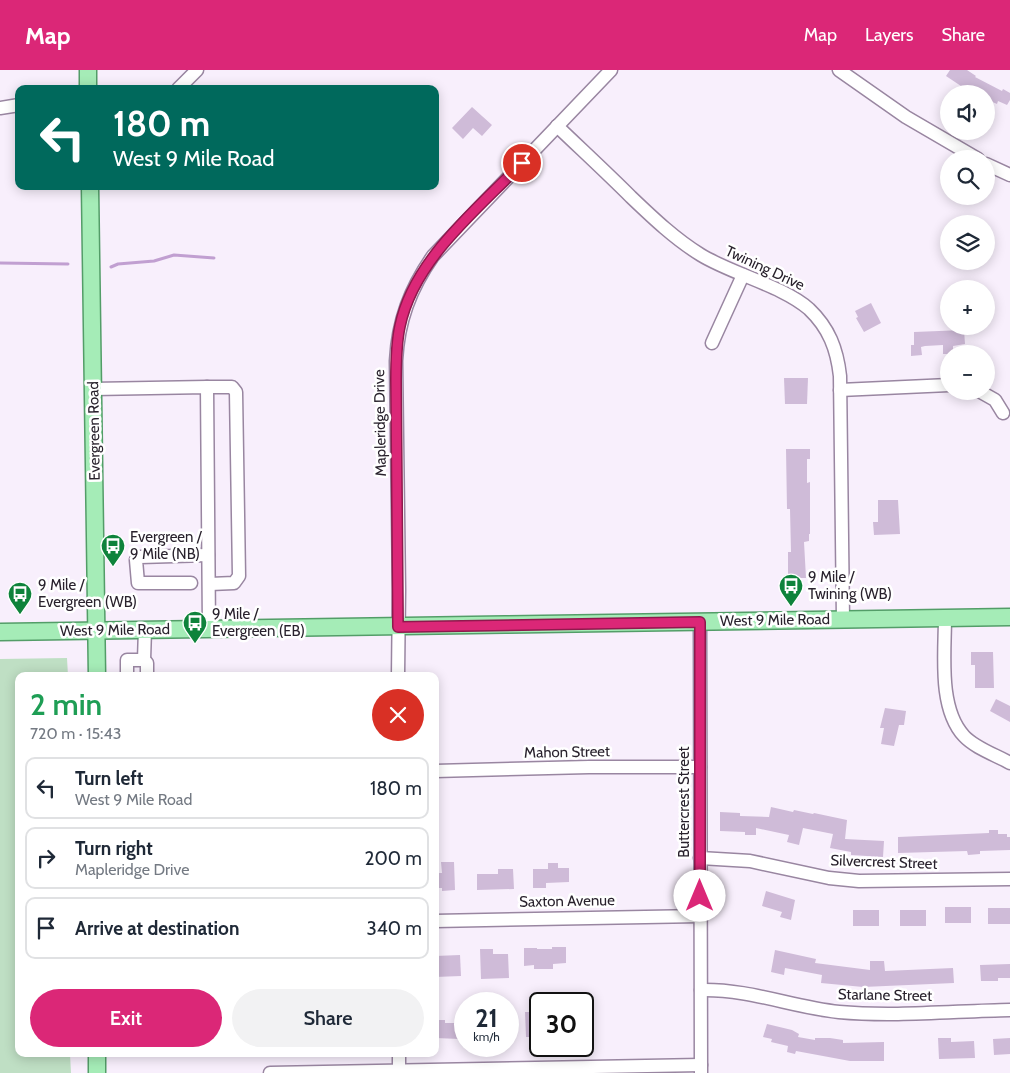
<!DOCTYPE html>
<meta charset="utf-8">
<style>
body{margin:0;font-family:Cabin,sans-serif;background:#f2f2f3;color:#1f2937;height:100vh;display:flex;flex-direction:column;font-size:19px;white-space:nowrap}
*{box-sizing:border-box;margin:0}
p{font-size:16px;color:#747a83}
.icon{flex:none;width:28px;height:28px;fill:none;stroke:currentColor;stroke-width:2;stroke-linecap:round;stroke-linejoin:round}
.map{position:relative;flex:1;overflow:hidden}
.sheet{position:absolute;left:15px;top:602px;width:424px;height:385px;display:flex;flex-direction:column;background:#fff;border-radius:10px;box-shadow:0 2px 12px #0003}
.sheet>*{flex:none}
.hud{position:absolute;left:15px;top:15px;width:424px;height:105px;border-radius:10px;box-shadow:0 2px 12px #0003;background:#00695c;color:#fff;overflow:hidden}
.controls{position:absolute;left:940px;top:15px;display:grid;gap:10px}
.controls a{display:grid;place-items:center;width:55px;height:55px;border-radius:50%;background:#fff;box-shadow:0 2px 12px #0003;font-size:25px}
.speed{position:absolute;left:454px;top:922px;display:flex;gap:10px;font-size:25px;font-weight:700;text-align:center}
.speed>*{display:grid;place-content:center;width:65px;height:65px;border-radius:50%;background:#fff;box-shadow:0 2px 12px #0003;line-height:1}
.speed small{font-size:12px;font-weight:400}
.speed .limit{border:2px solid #111;border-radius:8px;background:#fff;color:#111}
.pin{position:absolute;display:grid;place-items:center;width:42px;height:42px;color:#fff;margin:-21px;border:2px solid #fff;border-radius:50%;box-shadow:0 1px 5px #0007}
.me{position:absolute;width:55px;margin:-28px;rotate:0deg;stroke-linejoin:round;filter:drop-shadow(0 0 4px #0008)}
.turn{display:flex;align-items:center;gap:18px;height:105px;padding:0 15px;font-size:22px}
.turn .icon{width:65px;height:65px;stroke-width:2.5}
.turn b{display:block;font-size:35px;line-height:42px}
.round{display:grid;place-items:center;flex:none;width:52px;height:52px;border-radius:26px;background:#f2f2f3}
.overview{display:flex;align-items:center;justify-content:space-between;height:85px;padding:0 15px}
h1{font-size:30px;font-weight:600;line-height:38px;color:#1e9e55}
.cta{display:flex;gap:10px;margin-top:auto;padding:10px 15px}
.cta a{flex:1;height:58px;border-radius:30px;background:#db2777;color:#fff;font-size:20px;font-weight:600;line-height:58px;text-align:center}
.cta a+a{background:#f2f2f3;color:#1f2937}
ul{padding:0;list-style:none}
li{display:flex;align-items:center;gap:15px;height:62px;margin:0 10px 8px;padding:0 5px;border:2px solid #e0e1e3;border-radius:10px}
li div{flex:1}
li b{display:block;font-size:19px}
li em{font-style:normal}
header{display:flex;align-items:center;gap:30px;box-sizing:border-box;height:70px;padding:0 25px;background:#db2777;color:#fff}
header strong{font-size:24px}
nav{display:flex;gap:28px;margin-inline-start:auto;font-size:18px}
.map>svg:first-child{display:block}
</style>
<header>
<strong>Map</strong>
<nav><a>Map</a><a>Layers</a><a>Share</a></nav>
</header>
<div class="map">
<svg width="1010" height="1003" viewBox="0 0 1010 1003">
<rect width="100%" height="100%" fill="#f8effc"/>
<polygon fill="#bfdfc4" points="67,588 68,606 19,606 19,984 70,984 71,1003 0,1003 0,589"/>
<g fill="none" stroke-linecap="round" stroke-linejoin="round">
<g stroke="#c19fd1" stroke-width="3">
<polyline points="0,193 68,194"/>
<polyline points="111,197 118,194 154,191 174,185 214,188"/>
</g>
</g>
<g fill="#cfbbd8">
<polygon points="950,0 967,0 976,6 975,7 1002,21 1003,19 1010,23 1010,30 1007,35 998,31 997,34 986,29 986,24 973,24 946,6"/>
<polygon points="472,37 492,55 482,66 473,58 463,69 452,58"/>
<polygon points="871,233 881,253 864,262 856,248 858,247 855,241"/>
<polygon points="964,260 965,274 953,276 953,284 943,284 943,275 925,276 921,277 922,285 911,286 911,275 914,275 914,262"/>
<polygon points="784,308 808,308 807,334 785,334"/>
<polygon points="786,379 810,379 810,389 807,389 807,413 810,412 810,464 809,464 809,471 804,472 806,508 788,508 788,482 791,482 790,439 787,439"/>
<polygon points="878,430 898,430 900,464 874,465 873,452 878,452"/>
<polygon points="971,582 993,582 994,618 975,618 975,595 971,595"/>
<polygon points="996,629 1010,636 1010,652 990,641"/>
<polygon points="885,638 906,641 904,655 899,655 894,676 881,674 884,658 880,658"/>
<polygon points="771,737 793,742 794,740 813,744 814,743 847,750 845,769 884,771 883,787 851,785 851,782 830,778 833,764 803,758 799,775 787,772 789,765 756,758 756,765 745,765 745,762 720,761 720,742 740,743 740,746 769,747"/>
<polygon points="989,760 998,760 998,764 1007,764 1007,767 1010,767 1010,780 980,781 980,784 968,785 967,781 898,783 898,767 989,763"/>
<polygon points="441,792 454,792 455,820 442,821 442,818 435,818 435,803 442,803"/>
<polygon points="548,793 558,793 558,798 569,798 569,812 546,813 546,818 533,818 533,799 548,799"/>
<polygon points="498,799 513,799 514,819 477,820 477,804 498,804"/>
<polygon points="766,821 795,830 791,850 780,847 782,842 762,836"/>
<rect x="945" y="837" width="26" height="16"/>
<rect x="988" y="838" width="22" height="16"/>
<rect x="853" y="840" width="26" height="16"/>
<rect x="900" y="840" width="26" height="16"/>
<polygon points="552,877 566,877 566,893 553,894 553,899 534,899 534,895 524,896 524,878 537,878 537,879 552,879"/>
<polygon points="480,879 493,879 493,884 508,884 509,908 481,909"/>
<polygon points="775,880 816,889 815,893 870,900 870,891 884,891 885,901 953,898 954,913 863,917 821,913 822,905 785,898 784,905 771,902"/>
<polygon points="460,885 461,906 435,907 435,886"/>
<polygon points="1010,894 1010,908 998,908 998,911 981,911 980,895"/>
<polygon points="525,942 540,942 540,967 526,967"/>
<polygon points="435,950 445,950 445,953 460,953 460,969 435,968"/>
<polygon points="767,954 792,960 799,964 798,967 815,970 815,968 830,968 843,970 843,973 884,972 884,991 850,991 796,981 795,984 787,982 788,976 771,972 772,969 763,967"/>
<polygon points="938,968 951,968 951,972 974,971 975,988 939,989"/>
<polygon points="1010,968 1010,984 994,985 993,969"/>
</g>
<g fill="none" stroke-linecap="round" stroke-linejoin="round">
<defs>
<g id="minor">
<polyline points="839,0 906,47 978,89"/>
<polyline points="178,19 197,0"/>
<polyline points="0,38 19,35"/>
<path d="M557,56c25,24 50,47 74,71 22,21 44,42 70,58 31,19 82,31 108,54 20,19 28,40 31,67l3,243"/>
<polyline points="986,94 1010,105"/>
<polyline points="712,273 743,205"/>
<polyline points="207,317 232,317 236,322 239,506 234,513 210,514"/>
<polyline points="93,319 207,317 209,559"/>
<polyline points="840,320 949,315"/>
<polyline points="979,321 995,330 1003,343"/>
<polyline points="191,513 138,513 136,490 140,487 208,485"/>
<path d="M945,547c0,36 -7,91 19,119 11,12 32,19 46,27"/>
<polyline points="700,552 701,1003"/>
<polyline points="144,590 147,593 147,606"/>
<polyline points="127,606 127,590 144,590 145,559"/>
<path d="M398,606l1,-86 -3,-229c2,-40 14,-72 37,-105l178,-186"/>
<polyline points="435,701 589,697 700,697"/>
<polyline points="700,788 750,791 829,808 859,811 1010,809"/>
<polyline points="435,851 700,846"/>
<path d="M701,920c49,-1 91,17 138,22 55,5 116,-1 171,-2"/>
<polyline points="270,1003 701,995"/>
<polyline points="399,1003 399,984"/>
</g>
<g id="major">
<polyline points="88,0 88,19"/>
<polyline points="90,116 97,606"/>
<path d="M0,562c337,-4 673,-11 1010,-15"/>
<polyline points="97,984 97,1003"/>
</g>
</defs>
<use href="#minor" stroke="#9986a1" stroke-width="15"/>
<use href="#major" stroke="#539d68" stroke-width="19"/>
<use href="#minor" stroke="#fff" stroke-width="12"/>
<use href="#major" stroke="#a5ecb7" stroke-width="16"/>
</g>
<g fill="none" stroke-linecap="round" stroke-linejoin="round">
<defs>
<path id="route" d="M522,93c-45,47 -108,96 -122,163 -4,18 -4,36 -4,54l2,247 302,-5v274"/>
</defs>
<use href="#route" stroke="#8e194d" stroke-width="12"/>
<use href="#route" stroke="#db2777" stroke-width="9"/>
</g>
<defs>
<symbol id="bus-pin" viewBox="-11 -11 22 30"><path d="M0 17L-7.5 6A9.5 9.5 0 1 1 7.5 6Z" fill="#0e833b" stroke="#fff"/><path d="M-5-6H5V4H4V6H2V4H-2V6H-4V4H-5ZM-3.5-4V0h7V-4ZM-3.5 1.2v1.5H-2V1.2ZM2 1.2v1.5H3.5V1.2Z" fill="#fff"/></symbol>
</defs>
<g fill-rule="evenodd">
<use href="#bus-pin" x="99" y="462" width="28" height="38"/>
<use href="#bus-pin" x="777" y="502" width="28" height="38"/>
<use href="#bus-pin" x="6" y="510" width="28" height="38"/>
<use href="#bus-pin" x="181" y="539" width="28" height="38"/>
</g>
<g text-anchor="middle" stroke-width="5" stroke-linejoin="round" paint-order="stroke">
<g font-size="15" fill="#29222d" stroke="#fff">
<text transform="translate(765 198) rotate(25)" y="5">Twining Drive</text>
<text transform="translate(380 353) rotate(-91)" y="5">Mapleridge Drive</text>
<text transform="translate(94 361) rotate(-91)" y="5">Evergreen Road</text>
<text transform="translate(775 550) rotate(-1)" y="5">West 9 Mile Road</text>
<text transform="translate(115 560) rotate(-1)" y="5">West 9 Mile Road</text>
<text transform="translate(567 682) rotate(-1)" y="5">Mahon Street</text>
<text transform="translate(684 732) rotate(-90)" y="5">Buttercrest Street</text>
<text transform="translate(884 792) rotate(2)" y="5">Silvercrest Street</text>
<text transform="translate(567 831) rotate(-1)" y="5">Saxton Avenue</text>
<text transform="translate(885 925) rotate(1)" y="5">Starlane Street</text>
</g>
<g font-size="15" fill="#29222d" stroke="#fff" text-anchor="start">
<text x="130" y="472">Evergreen /<tspan x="130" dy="17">9 Mile (NB)</tspan></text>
<text x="808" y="512">9 Mile /<tspan x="808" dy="17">Twining (WB)</tspan></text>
<text x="38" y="520">9 Mile /<tspan x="38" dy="17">Evergreen (WB)</tspan></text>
<text x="212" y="549">9 Mile /<tspan x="212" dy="17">Evergreen (EB)</tspan></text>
</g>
</g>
</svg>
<div class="controls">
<a><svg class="icon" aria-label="sound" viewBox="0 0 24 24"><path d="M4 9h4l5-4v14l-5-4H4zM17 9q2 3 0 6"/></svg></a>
<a><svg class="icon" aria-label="search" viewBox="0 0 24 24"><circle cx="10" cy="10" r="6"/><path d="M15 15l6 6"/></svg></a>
<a><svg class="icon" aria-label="layers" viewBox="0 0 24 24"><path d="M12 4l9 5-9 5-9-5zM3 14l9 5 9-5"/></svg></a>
<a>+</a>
<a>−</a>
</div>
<div class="speed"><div>21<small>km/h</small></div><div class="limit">30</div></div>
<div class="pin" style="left:522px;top:93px;background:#d93025"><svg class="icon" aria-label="arrive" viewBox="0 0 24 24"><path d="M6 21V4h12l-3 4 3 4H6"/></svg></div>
<svg class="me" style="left:700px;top:826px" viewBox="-20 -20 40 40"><circle r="19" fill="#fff"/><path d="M0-13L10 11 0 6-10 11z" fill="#db2777"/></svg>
<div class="hud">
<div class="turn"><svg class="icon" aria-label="left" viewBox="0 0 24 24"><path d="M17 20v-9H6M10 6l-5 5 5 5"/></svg><div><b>180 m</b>West 9 Mile Road</div></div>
</div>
<section class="sheet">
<div class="overview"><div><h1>2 min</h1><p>720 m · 15:43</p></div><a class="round" style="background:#d93025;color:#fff"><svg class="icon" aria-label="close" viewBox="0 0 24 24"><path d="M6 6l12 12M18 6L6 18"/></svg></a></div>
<ul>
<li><svg class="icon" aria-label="left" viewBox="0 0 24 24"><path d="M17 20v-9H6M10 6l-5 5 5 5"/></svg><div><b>Turn left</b><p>West 9 Mile Road</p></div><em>180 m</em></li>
<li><svg class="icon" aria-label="right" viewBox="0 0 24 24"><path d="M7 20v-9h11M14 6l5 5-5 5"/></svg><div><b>Turn right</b><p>Mapleridge Drive</p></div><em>200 m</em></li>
<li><svg class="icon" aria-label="arrive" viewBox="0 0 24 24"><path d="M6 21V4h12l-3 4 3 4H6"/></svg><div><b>Arrive at destination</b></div><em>340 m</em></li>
</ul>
<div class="cta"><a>Exit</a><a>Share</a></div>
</section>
</div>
